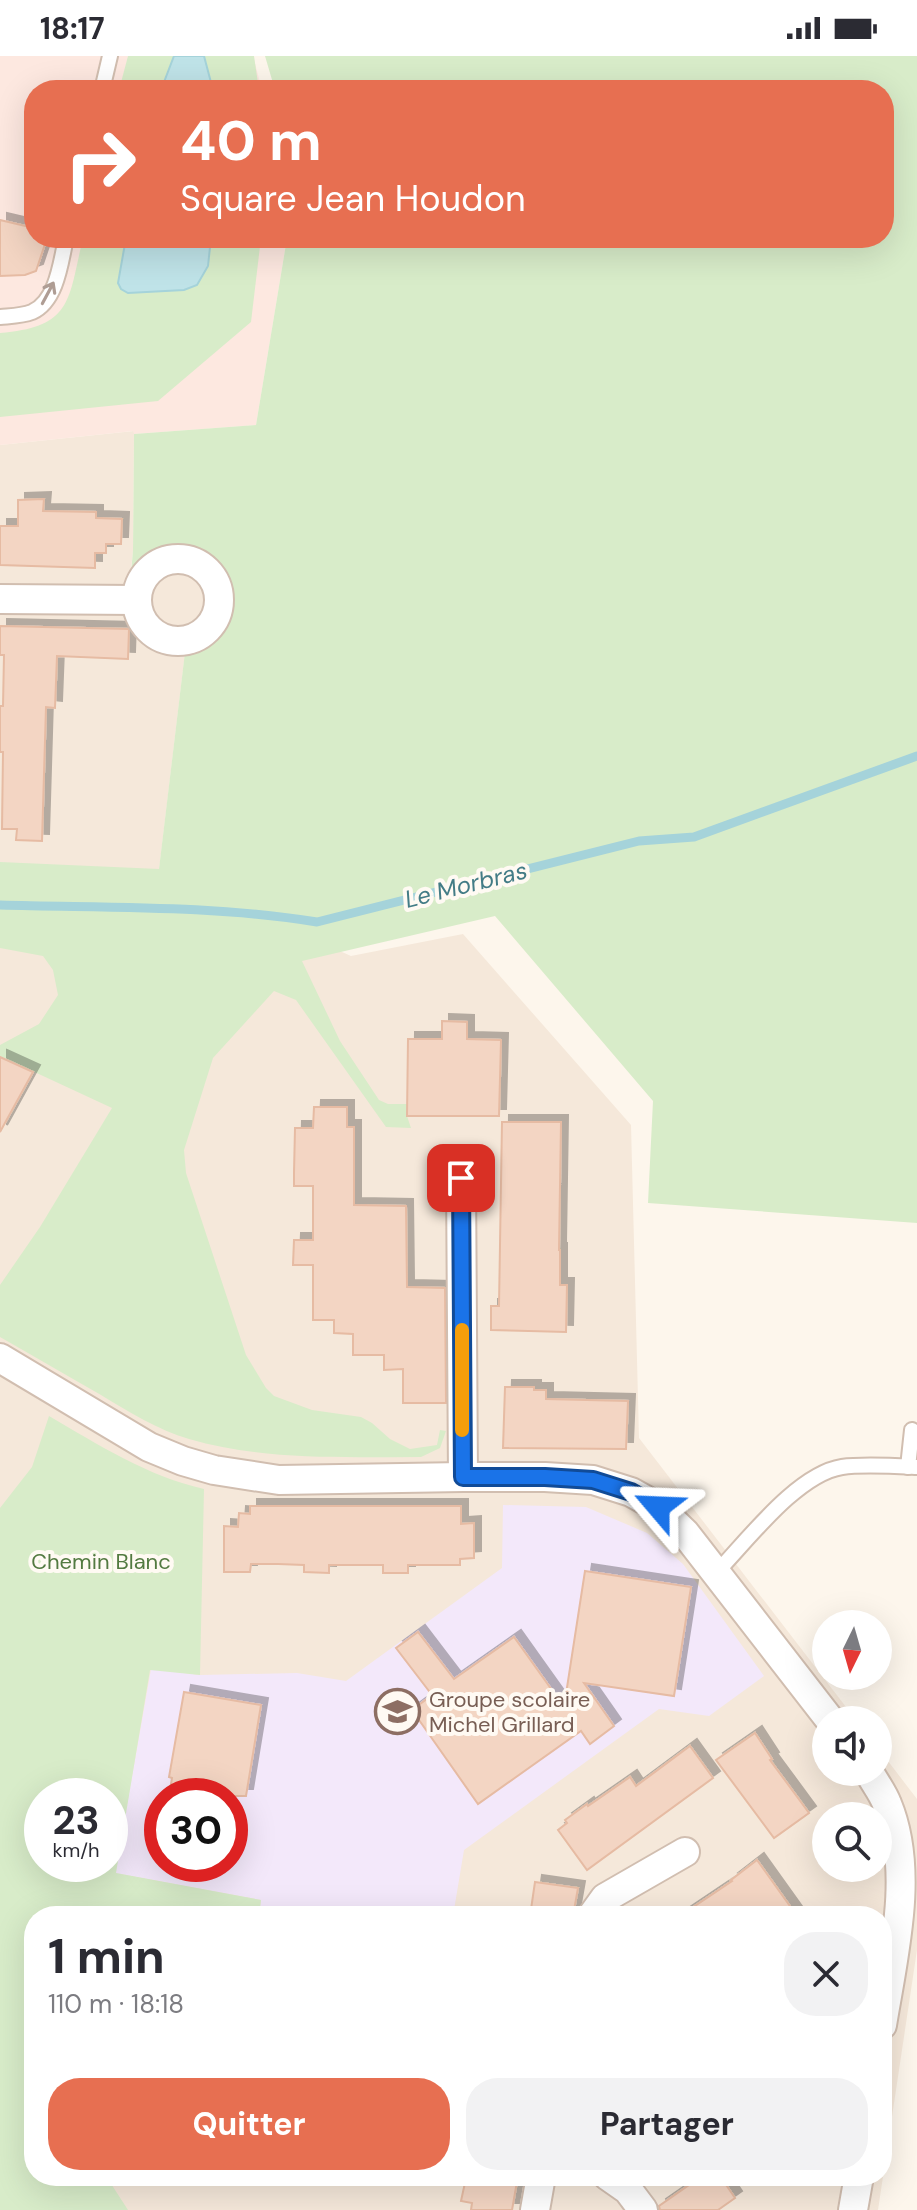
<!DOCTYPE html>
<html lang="fr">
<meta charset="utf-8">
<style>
body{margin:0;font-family:"DM Sans",sans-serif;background:#f2f2f3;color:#2b2b33;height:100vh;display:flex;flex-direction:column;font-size:30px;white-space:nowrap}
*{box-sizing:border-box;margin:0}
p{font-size:26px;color:#7c7c81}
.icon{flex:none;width:44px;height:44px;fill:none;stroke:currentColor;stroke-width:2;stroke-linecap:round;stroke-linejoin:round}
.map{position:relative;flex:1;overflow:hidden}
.details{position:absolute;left:24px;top:1850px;width:868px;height:280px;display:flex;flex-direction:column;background:#fff;border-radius:32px;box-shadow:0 8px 32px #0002}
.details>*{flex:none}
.hud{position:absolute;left:24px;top:24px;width:870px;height:168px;border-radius:32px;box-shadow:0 8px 32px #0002;background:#e76f51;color:#fff;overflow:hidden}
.needle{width:52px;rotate:185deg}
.fabs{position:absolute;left:812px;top:1554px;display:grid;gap:16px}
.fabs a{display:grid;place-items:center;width:80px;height:80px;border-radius:50%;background:#fff;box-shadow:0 8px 32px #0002;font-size:40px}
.speed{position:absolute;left:24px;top:1722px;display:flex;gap:16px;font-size:40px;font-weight:700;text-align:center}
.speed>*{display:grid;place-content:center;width:104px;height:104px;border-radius:50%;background:#fff;box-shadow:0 8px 32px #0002;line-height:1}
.speed small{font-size:20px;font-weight:400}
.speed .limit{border:12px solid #d22;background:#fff;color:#111}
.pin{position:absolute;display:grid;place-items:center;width:68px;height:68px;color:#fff;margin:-34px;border-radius:16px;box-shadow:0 4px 12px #0006}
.me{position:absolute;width:88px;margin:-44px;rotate:296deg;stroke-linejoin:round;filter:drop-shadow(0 0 6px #0008)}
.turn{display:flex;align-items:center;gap:28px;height:168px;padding:0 24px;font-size:36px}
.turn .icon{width:104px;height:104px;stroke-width:2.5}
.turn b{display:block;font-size:56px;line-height:68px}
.round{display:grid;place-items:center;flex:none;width:84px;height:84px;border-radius:32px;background:#f2f2f3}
.head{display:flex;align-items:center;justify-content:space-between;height:136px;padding:0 24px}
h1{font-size:48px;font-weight:700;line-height:60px}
.primary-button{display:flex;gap:16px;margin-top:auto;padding:16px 24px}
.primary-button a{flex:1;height:92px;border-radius:32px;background:#e76f51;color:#fff;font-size:32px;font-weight:700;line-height:92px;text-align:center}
.primary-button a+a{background:#f2f2f3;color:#2b2b33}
.status{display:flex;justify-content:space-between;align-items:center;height:56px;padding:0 40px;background:#fff;direction:ltr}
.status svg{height:22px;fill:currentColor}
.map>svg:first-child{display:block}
</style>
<div class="status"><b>18:17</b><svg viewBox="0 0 49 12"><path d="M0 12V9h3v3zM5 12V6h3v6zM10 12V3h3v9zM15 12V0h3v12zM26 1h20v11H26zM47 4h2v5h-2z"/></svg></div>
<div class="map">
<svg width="917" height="2154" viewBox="0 0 917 2154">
<defs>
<filter id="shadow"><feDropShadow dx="7" dy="-7" stdDeviation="0" flood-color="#0004"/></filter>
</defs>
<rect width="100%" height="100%" fill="#fdf6ec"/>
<path fill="#f5e8da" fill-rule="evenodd" d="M134,375l-1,119 -2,21 12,-14 13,-8 25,-5 9,1 21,10 12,12 7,16 3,15 -3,19 -11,18 -18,13 -16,5 -26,217 192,86 112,-22 168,191 8,313 217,282h-30v52h52v-24l39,51v151l-39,260h-878v-1765zM42,1740h68v68h-68zM162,1740h68v68h-68zM826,1760h52v52h-52zM34,1860h848v260h-848z"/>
<polygon fill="#fde8e0" points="0,0 253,0 262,34 34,34 34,182 287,182 256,369 134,378 133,375 0,389"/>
<path fill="#f3e8fa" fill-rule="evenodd" d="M503,1449l83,2 61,26 36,31 81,112 -55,40 -50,-7 -195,141 -11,66h-194l2,-16 -146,-27 36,-204 49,6 97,-2 49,8 156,-113zM162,1740h68v68h-68z"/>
<g fill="#d8ecc9" fill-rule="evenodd">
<polygon points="128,0 254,0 259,34 119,34"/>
<path d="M265,0h652v1167l-269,-20 5,-102 -158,-185 -193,45 38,80 39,59 9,4h20l-1,12 4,12 -25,-1 -90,-127 -22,-9 -61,67 -29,92 2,23 60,182 20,33 8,8 38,14 49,7 11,6 18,16 20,10 27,-4 3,-15 6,1 -6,17 -19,9c-78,0 -156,4 -232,-18 -31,-9 -60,-27 -88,-44 -34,-19 -67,-39 -101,-58v-52l40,-58 72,-119 -112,-52v-11l39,-21 19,-29 -5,-25 -10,-14 -43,-8v-86l159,7 26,-217c75,-11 53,-122 -16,-106 -18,4 -29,11 -38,28l2,-24 1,-116 122,-9 31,-187h597v-148h-609z"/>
<path d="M83,182h178l-10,84 -93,79 -158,16v-84c73,-6 68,-33 83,-95z"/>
<path d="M49,1360c50,29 98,60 155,73l-4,186 -50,-5 -34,203 145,27 -2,16h-225v260h72l22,34h-128v-702l32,-41zM110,1740v68h-68v-68z"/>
</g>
<g fill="#bfe3e8" stroke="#a5d3da" stroke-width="2">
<polygon points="174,0 204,0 213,34 161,34"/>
<polygon points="126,182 211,182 208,210 197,229 184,234 128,237 121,233 118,227"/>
</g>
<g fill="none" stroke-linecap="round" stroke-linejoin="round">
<path stroke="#a5d3da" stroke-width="9" d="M0,849c106,3 213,0 317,17l322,-81 55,-4 223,-81"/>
</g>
<g fill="#f3d5c3" stroke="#e6bba3" stroke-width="2" filter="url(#shadow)">
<polygon points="0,164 34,172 34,182 47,182 36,215 25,219 0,220"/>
<polygon points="44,443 43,455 96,456 96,462 122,463 121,488 106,488 106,497 95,497 95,512 0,509 0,470 18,470 18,444"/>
<polygon points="0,570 129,573 128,603 57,600 55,652 46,651 42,785 16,784 17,773 2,773 3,696 0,696 0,650 3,650 4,599 0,599"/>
<polygon points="442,965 467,966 467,983 501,984 499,1060 407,1060 408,983 442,983"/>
<polygon points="0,1001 33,1016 0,1076"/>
<polygon points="314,1051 347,1051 347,1071 354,1071 354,1149 406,1150 407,1231 445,1232 446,1347 403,1347 403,1313 384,1314 384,1299 353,1299 353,1278 334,1277 334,1264 313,1264 313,1209 293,1209 294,1184 313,1184 313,1130 294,1130 294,1117 295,1072 313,1072"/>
<polygon points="502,1066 561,1066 559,1194 560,1194 560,1229 567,1229 566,1276 491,1274 491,1250 499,1250"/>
<polygon points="505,1331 534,1331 534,1334 546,1334 546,1343 628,1345 626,1393 503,1392"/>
<polygon points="250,1450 461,1450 461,1468 474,1467 474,1502 460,1503 460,1509 408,1509 408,1517 383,1517 383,1509 329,1509 329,1517 304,1516 304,1509 278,1508 251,1508 250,1516 224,1516 224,1470 238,1471 239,1457 250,1458"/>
<polygon points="585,1515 691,1531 674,1640 584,1627 614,1670 590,1688 581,1675 478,1748 412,1654 432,1639 396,1592 418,1576 454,1623 514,1581 564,1651"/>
<polygon points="184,1636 261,1649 246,1740 169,1740 172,1722 169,1721"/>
<polygon points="755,1677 772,1703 770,1704 809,1757 774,1782 716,1704"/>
<polygon points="690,1690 713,1722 587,1814 558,1774 567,1767 565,1764 587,1748 588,1750 630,1721 636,1730"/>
<polygon points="757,1804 797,1860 680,1860 732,1825 731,1824"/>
<polygon points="535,1826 578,1832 573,1860 530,1860"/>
<polygon points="476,2120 518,2120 512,2154 471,2154 472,2147 461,2145 466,2122 475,2123"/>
<polygon points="702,2120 720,2120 735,2142 718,2154 660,2154 659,2150"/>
</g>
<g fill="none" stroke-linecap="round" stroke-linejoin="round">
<defs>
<g id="lane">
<polyline points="102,34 110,0"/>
<path d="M0,261c10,-1 22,-1 32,-5 25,-11 29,-51 34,-74"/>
<polyline points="908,1411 912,1374"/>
<path d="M716,1517c31,-32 81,-99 126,-106 20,-3 54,-1 75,0"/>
</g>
<g id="street">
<circle cx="178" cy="544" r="41"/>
<polyline points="0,543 137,544"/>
<polyline points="461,1122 463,1421"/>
<polyline points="0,1302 149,1391 183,1405 214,1414 279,1424 463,1421 545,1421 593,1424 631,1436 658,1451 685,1477 830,1664"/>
<path d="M869,1716c6,11 14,21 18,32 28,67 6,153 -5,221"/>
<polyline points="592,1860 605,1842 685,1796"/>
<polyline points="608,2120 628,2134 643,2154"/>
<polyline points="535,2154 541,2120"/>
<polyline points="853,2154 859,2120"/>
</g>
</defs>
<use href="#lane" stroke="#d1beb0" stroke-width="18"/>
<use href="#street" stroke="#d1beb0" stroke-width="32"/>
<use href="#lane" stroke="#fff" stroke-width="14"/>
<use href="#street" stroke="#fff" stroke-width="28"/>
</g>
<defs><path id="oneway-shaft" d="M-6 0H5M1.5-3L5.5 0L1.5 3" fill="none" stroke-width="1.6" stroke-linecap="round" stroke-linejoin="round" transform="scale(2)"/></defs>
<use stroke="#af9d94" href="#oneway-shaft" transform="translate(48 237) rotate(-62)"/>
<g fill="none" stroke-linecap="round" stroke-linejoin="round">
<defs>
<polyline id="route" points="461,1122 463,1421 545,1421 593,1424 631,1436 658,1451"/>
</defs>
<use href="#route" stroke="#114b97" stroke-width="20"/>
<use href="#route" stroke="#1a73e8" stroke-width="14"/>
<polyline stroke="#f59e0b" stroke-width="14" points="462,1274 462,1374"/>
</g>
<defs>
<symbol id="school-ring" viewBox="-11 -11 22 22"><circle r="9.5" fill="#fffaf3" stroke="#8d6e63" stroke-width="1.5"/><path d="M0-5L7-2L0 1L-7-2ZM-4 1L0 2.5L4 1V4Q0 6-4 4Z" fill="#8d6e63"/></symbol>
</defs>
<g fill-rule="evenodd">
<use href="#school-ring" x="372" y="1630" width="51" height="51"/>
</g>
<g text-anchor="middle" stroke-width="8" stroke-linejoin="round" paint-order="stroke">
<g font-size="22" fill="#537a41" stroke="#fffaf3">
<text x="101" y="1513">Chemin Blanc</text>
</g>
<g font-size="22" fill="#785e54" stroke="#fffaf3" text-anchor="start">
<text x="429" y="1651">Groupe scolaire<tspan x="429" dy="25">Michel Grillard</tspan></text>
</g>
<g font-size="24" font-style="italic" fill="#437c86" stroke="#fffaf3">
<text transform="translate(466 829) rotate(-14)" y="8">Le Morbras</text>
</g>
</g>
</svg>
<div class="fabs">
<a><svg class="needle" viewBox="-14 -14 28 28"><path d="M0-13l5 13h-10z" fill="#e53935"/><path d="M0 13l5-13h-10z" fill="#7c7c81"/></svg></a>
<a><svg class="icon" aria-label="sound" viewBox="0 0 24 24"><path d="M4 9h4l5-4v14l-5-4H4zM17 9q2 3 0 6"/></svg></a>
<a><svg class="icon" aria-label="search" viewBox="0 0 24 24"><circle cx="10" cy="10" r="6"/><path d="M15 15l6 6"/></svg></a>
</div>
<div class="speed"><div>23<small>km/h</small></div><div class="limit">30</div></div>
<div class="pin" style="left:461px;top:1122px;background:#d93025"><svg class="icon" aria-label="arrive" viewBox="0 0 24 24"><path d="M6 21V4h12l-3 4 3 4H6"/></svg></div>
<svg class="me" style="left:658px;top:1451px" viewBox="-20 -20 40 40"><path d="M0-17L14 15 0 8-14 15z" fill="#1a73e8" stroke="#fff" stroke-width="4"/></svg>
<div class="hud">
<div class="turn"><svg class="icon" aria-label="right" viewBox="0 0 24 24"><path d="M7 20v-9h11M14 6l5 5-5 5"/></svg><div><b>40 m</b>Square Jean Houdon</div></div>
</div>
<section class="details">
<div class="head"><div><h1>1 min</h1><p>110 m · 18:18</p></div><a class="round"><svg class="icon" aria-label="close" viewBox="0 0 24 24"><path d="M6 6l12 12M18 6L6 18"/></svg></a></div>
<div class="primary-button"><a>Quitter</a><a>Partager</a></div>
</section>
</div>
